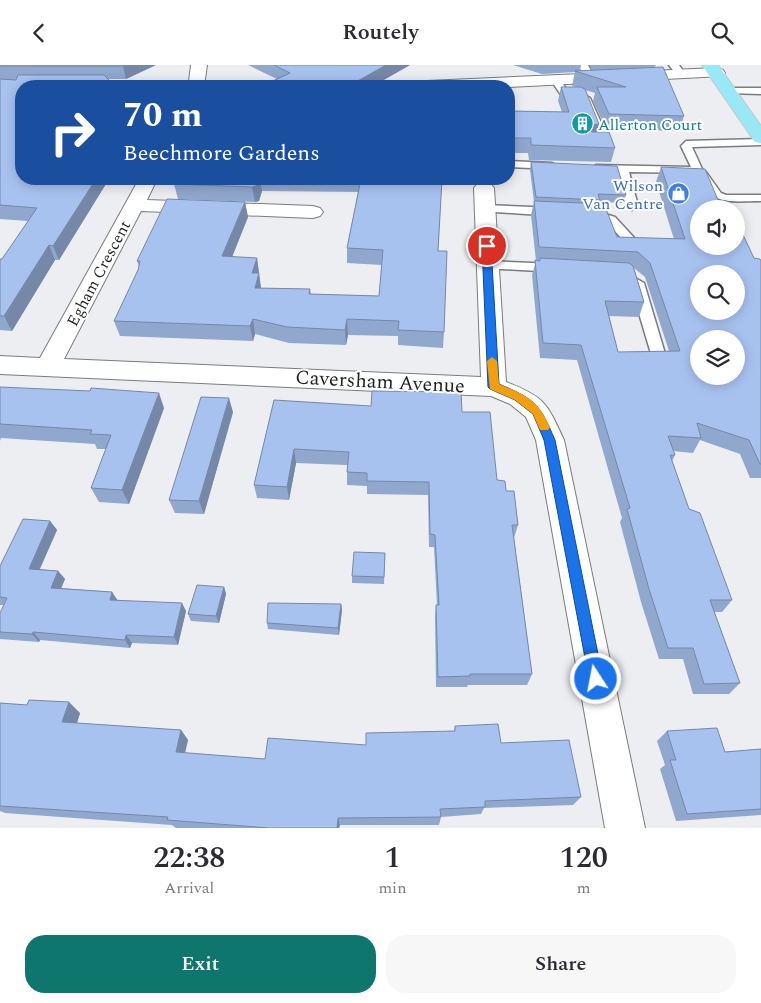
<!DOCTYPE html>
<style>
body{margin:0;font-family:Spectral,serif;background:#f7f7f7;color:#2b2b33;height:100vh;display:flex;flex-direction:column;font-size:19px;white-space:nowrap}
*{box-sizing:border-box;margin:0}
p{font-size:16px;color:#7c7c81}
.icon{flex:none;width:28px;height:28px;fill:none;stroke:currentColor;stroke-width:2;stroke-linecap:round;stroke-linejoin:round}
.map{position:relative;height:763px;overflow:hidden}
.drawer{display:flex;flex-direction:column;background:#fff;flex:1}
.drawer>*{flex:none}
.top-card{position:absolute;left:15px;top:15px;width:500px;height:105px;border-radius:20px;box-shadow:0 2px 12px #0003;background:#1a4fa0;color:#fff;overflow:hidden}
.tools{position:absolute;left:690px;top:135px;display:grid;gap:10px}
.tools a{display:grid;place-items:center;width:55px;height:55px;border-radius:50%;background:#fff;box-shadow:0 2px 12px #0003;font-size:25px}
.pin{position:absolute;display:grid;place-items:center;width:42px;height:42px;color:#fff;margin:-21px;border:2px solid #fff;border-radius:50%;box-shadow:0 1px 5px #0007}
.me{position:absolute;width:55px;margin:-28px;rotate:349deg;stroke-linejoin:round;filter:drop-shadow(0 0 4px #0008)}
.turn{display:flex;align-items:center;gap:18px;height:105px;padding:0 25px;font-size:22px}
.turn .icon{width:65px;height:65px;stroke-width:2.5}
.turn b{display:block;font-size:35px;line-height:42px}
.eta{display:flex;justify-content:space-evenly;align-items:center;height:85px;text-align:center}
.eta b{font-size:30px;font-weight:600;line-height:35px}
.primary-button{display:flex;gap:10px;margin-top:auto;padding:10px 25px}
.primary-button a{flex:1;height:58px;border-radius:20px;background:#0f766e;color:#fff;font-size:20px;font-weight:600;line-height:58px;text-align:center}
.primary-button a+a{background:#f7f7f7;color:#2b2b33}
header{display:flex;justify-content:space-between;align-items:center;height:65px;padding:0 25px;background:#fff;font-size:22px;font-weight:600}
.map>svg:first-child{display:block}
</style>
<header><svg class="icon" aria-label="back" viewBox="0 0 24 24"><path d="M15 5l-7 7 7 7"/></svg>Routely<svg class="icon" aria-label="search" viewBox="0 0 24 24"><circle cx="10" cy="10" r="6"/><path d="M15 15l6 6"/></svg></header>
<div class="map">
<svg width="761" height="763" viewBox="0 0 761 763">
<rect width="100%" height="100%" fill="#eceef1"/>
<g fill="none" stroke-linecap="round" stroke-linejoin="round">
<defs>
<g id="service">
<polygon points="578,0 588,0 595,14 593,16 587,16"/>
<polygon points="669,0 679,0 686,10 684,12 678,12"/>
<polygon points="556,12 559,13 567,25 579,27 590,33 610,78 609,80 590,80 589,78 590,76 598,75 583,37 574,32 561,30 551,15"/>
<polygon points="729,23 761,23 761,29 726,28 726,24"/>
<path d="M761,74v6l-69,2 11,24 3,1 15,21 5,2h35v6c-31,0 -51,6 -64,-28l-68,-1 9,34 -6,4 -6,-4 -8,-34 -22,-1 -5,-3 5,-3 95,2 -10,-21 5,-5z"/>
<polygon points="509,96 552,98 557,101 552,104 509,102"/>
<polygon points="485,140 554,143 560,147 554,151 481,146 479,144"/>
<polygon points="588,144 615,152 638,177 649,178 651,181 645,185 630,183 607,157 584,151 582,148"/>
<polygon points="488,196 556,199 562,203 556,207 483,203 482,200 483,197"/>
<polygon points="637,214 644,218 666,292 664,296 654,296 652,292 630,218"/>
</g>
<g id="minor">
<polygon points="191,0 207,0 204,21 21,21 21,26 0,26 0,16 189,16"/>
<polygon points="717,3 723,5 725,8 723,11 509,22 419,21 421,18 427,16"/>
<path d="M139,114h18l-10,21 166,6 7,2 3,4 -3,4 -7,2 -172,-7 -77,148 417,18 -7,-189 3,-4 7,-2 7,2 3,4 12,194c39,15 41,21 58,58l81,388h-40l-69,-388 -10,-23 -16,-13 -19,-8 -491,-22v-18l40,2z"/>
</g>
<polygon id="trunk" points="702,0 718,0 761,61 761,78 755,77"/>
</defs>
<use href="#service" stroke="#7a7c7f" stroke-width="3"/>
<use href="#minor" stroke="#7a7c7f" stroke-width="2"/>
<use href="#trunk" stroke="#c9c9c9" stroke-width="2"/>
<use href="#service" fill="#fff" fill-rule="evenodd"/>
<use href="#minor" fill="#fff" fill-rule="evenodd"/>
<use href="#trunk" fill="#98e8f6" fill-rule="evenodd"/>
</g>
<g fill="#90a7ce" fill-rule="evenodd">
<polygon points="0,0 156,0 126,14 108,14 21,114 109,114 59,195 55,195 12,266 0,265 0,194 2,194 28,156 0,154"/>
<polygon points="248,0 410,0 373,21 262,21 277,14"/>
<polygon points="513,0 581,0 580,6 593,6 589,0 656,0 655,2 684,51 679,66 606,64 593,36 595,28 585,25 597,67 615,83 611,97 529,95 528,88 509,88 509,38 510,46 562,47 558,36 561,22 577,22 572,21 575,7 542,9"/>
<path d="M531,97l95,33 -3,8 -24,-1 -1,2 19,33 57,2 -18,-57 5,-15 57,33 36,58 7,3v217h-11l-10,-24 -40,-14 -7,13 -20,-2 2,4 -3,6 17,48 43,91 -10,12h-8l26,71 -11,11h-36l-10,-35h-24l-18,-57 -21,-80 2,-4 -45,-158 -37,-2 -8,-83 4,-14 -5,-46 3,-13 -4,-32zM634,203l11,9 24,74 -51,1 -9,-36 30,1 5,-15z"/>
<polygon points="177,114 442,114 438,186 444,267 443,283 398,280 398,271 348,270 346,280 289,278 255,269 253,276 120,271 114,256 138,205 139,201 137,196 245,137 248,152 232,192 257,193 261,223 310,224 311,229 379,231 382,200 347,198 347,183 358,127 262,126 259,136 255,137 178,134 174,119"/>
<polygon points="0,322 164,343 129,439 99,437 91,423 106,384 97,384 95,379 1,373 0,376"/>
<polygon points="274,335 462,347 497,415 506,426 518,460 514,473 532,609 527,620 468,620 467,622 436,622 435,551 436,540 437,540 434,482 429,482 428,430 367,429 367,421 347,420 347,400 296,398 289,435 257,433 254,420"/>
<polygon points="233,347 204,449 175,448 169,435"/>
<polygon points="50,456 57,465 40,504 58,506 65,514 61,523 112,527 117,535 186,546 178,580 132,578 130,583 40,575 39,577 0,574 0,567 3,540 0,540 0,501"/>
<polygon points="385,488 384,519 352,518 352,511"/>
<polygon points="224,522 226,529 219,558 191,556 188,549"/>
<polygon points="341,539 342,545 339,570 268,564 267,558"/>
<polygon points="0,638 27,640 80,648 77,658 181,665 188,675 185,688 265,694 366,680 454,666 455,661 501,678 581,732 573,740 484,743 481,749 441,752 439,760 340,760 339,763 176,763 172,760 5,748 0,746"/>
<polygon points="667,666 725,687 761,684 761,750 676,756 660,704 665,700 657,676"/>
</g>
<g fill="#7688a8">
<polygon points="124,0 156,0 126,14 123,1"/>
<polygon points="386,0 410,0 373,21 349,21"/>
<polygon points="599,59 595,73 590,64 592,60"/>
<polygon points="96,114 109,114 59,195 53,181"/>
<polygon points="259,114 260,114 262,126 259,136 255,137 252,122"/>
<polygon points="245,137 248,152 226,207 222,191"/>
<polygon points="49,180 55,195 12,266 4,251"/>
<polygon points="257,193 261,224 255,223 252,208"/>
<polygon points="253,254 255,269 253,276 250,261"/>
<polygon points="347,254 348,270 346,280 345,265"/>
<polygon points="159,328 164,343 129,439 122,425"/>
<polygon points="229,333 233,347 204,449 199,436"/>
<polygon points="294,384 296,398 289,435 287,422"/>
<polygon points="50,456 57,465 36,512 29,504"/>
<polygon points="58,506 65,514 58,531 51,523"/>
<polygon points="224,522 226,529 219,558 216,551"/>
<polygon points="112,527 118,536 110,535"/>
<polygon points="182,538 186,546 178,580 174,572"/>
<polygon points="341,539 342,545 339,570 338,563"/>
<polygon points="33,567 40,575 39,577 32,569"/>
<polygon points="126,570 132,578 130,583 125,575"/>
<polygon points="69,637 80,648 74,667 62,657"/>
<polygon points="181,665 188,675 183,696 176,687"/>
<polygon points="338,753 340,760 339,763 337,763"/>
</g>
<g fill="#a8c2f0" stroke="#7688a8" fill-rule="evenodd">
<polygon points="0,0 124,0 123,1 0,1"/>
<polygon points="274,0 386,0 349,21 262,21 290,8"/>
<polygon points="663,2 684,51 609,49 597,22 626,22 575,6"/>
<polygon points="18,10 104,10 115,21 21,21 21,114 96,114 53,181 49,180 4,251 0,251 0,194 2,194 37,143 0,140 0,14 16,15"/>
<polygon points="561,22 581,22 585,24 599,59 592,60 590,64 592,67 609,67 615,83 531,80 531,73 509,73 509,38 510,46 569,47"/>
<polygon points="531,97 617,101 626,130 598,129 600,135 536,132"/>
<path d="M661,102l44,2 13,31 9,1 4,8h-32v37h37v-26l18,38 6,1 1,2v203h-1l-11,-24 -52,-17 4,15 -33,-2 7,19h-5l19,54 11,4 32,87h-22l30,83 -36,1 -11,-36h-25l-19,-59 -22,-80 3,-1 -49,-163 -38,-2 -8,-83 5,1v-3l89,5 4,3 11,36 -39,-1 13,51 62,-1 -30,-88 -12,-11 -99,-5 -5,-46 70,3 13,33 68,2zM699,209h37v37h-37zM699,274h37v37h-37z"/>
<polygon points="177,114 259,114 256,121 252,122 174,119"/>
<polygon points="361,114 442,114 438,186 447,186 444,267 398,265 399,256 347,254 345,265 287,262 253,254 250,261 114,256 138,205 140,196 137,196 167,134 245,137 222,191 257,193 252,208 259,208 255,223 310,224 309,229 379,231 383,185 347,183"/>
<polygon points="0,322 90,326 91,323 159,328 122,425 91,423 111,370 90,369 92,365 0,359"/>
<polygon points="372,326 461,327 462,347 490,347 497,415 505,416 506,426 514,426 518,460 512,460 532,609 470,609 470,611 438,612 436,540 439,540 435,470 430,469 429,417 367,416 367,408 347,407 349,387 294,384 287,422 254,420 274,335 371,341"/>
<polygon points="201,332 229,333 199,436 169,435"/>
<polygon points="23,454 50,456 29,504 58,506 51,523 112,527 110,535 182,538 174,572 126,570 125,575 33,567 32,569 0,567 0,548 7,533 0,532 0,501"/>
<polygon points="354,487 385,488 384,512 352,511"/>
<polygon points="197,520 224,522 216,551 188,549"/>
<polygon points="268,538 341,539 338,563 267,558"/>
<polygon points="29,635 69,637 62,657 181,665 176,687 265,694 268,673 366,680 366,668 455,666 455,661 498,659 501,678 569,675 581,732 485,736 485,742 440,744 441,752 338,753 337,763 269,763 167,755 168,752 0,741 0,638 27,640"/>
<polygon points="717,663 725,687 761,684 761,744 687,749 670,695 676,695 667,666"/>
</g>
<path fill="#1a73e8" stroke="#114b97" d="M487,178l4,3 8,138c37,16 40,19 56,56l48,239 -2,6 -5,2 -5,-2 -2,-6 -45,-239 -11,-26 -18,-14 -25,-11 -2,-2 -6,-141z"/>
<path fill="#f59e0b" d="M492,292l5,4 2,23c28,12 38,15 51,43l-2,3h-8l-7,-16 -18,-14 -25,-11 -3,-28z"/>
<defs>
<symbol id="building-disc" viewBox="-11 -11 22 22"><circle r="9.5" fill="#0f9aa8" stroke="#fff"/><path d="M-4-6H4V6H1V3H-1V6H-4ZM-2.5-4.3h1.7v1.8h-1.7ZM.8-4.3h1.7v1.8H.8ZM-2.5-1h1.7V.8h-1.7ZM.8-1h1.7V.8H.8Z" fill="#fff"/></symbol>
<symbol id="shop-disc" viewBox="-11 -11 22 22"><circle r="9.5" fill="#3f7fe0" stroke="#fff"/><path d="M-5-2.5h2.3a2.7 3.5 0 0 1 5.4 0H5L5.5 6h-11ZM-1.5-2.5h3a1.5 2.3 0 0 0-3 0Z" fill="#fff"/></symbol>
</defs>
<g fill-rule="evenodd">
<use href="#building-disc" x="570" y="46" width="25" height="25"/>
<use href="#shop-disc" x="666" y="116" width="25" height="25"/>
</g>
<g text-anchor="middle" stroke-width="4" stroke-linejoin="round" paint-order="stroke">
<g font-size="16" fill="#0d838f" stroke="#fff" text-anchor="start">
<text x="598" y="65">Allerton Court</text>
</g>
<g font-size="16" fill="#366cbe" stroke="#fff" text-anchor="end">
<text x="663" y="126">Wilson<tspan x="663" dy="18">Van Centre</tspan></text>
</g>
<g font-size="16" fill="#1e1f20" stroke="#fff">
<text transform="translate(98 208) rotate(-62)" y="6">Egham Crescent</text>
</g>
<g font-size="20" fill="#1e1f20" stroke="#fff">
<text transform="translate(380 316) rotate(3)" y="7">Caversham Avenue</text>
</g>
</g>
</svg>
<div class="tools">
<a><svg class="icon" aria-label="sound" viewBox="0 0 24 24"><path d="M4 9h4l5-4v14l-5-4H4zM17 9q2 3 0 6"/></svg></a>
<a><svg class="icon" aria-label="search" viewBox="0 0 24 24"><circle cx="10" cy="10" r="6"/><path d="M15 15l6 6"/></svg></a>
<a><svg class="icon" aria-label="layers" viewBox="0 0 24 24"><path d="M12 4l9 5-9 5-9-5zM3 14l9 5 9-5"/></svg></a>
</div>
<div class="pin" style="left:487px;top:181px;background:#d93025"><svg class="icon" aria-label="arrive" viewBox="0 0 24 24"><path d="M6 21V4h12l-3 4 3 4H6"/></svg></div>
<svg class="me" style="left:596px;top:614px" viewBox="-20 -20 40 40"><circle r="17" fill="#1a73e8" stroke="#fff" stroke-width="3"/><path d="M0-11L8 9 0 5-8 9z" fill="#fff"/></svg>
<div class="top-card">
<div class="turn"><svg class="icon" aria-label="right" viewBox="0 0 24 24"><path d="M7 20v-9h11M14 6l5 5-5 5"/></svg><div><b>70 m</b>Beechmore Gardens</div></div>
</div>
</div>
<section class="drawer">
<div class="eta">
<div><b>22:38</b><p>Arrival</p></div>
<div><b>1</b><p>min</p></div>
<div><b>120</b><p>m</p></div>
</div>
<div class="primary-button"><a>Exit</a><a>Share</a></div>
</section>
